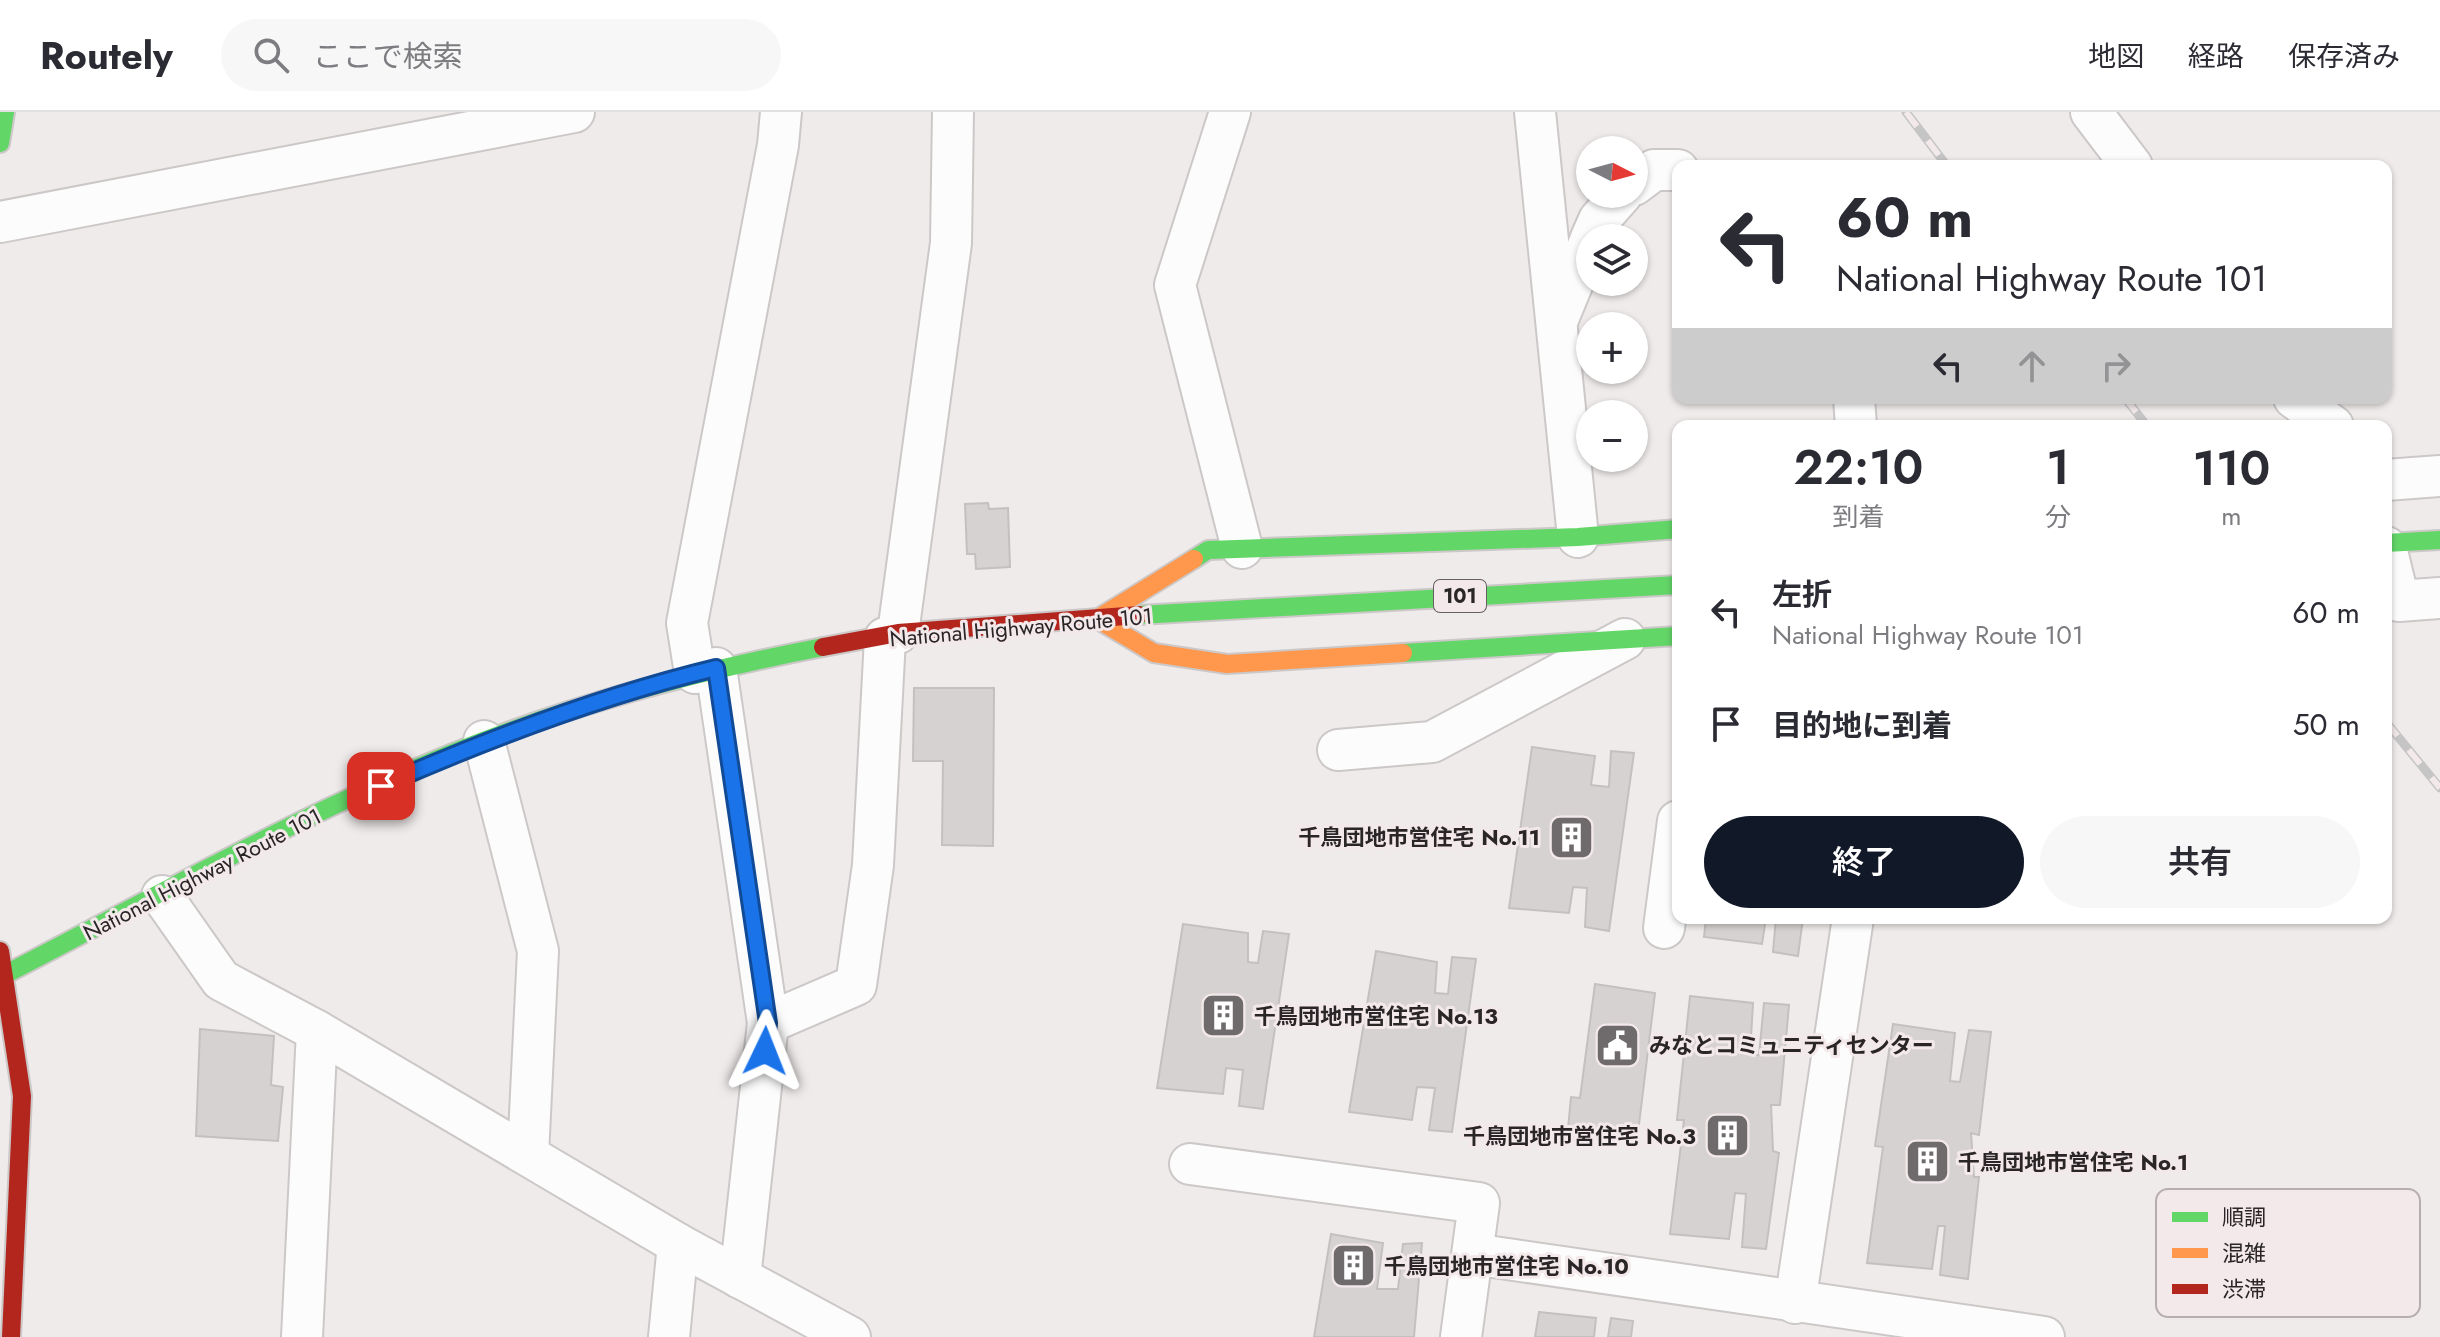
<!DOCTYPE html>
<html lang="ja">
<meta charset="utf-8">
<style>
body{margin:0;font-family:Jost,"Noto Sans JP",sans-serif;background:#f7f7f7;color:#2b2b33;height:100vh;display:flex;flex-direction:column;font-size:30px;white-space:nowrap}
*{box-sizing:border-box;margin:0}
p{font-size:26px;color:#7c7c81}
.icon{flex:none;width:44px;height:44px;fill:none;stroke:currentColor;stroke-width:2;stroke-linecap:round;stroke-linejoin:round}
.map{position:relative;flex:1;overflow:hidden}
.side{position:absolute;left:1672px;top:308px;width:720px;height:504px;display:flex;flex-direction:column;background:#fff;border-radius:16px;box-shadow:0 2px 6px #0004}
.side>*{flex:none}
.guide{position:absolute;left:1672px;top:48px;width:720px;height:244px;border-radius:16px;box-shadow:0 2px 6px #0004;background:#fff;color:#2b2b33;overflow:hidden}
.needle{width:52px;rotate:96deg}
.tools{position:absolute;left:1576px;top:24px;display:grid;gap:16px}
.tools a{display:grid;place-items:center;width:72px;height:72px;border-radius:50%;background:#fff;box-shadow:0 2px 6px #0004;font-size:40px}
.pin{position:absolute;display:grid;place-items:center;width:68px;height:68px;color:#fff;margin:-34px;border-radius:16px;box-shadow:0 4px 12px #0006}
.me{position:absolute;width:88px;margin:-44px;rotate:2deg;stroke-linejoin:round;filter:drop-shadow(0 0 6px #0008)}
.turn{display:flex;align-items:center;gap:28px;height:168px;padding:0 32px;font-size:36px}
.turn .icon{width:104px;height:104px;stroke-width:2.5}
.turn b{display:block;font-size:56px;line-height:68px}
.lanes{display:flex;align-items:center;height:76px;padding:0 32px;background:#0003;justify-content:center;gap:40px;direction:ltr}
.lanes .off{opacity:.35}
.eta{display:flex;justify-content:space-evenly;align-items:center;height:136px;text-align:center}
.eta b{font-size:48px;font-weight:600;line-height:56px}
.primary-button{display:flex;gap:16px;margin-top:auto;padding:16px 32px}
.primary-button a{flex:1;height:92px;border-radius:48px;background:#111827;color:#fff;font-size:32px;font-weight:600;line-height:92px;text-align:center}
.primary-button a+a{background:#f7f7f7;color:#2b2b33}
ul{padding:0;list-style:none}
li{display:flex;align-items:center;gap:24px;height:112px;padding:0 32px}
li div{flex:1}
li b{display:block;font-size:30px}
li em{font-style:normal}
header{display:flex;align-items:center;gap:48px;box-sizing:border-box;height:112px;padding:0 40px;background:#fff;border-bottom:2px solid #e1e1e2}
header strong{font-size:38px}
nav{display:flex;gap:44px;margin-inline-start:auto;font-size:28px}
.search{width:560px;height:72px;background:#f7f7f7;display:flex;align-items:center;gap:20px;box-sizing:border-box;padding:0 28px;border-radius:44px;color:#7c7c81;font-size:30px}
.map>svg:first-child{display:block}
</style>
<header>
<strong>Routely</strong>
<div class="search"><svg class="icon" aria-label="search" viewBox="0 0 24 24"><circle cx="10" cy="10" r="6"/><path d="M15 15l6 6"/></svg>ここで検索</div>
<nav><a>地図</a><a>経路</a><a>保存済み</a></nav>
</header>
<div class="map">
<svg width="2440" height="1225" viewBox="0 0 2440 1225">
<rect width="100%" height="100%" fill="#f0ebeb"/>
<g fill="#d6d2d2" stroke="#c4c0c0" stroke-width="2">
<polygon points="988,391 989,397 1008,396 1010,455 976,457 975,442 967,442 965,392"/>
<polygon points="914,576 994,576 993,734 942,733 943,649 913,649"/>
<polygon points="1532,635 1595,644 1591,673 1609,675 1611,639 1634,641 1609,819 1585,815 1587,776 1573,775 1569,801 1509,796"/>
<polygon points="1706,806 1766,806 1762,832 1704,825"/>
<polygon points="1776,806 1803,806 1798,844 1773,840"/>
<polygon points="1183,812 1248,821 1248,850 1258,851 1263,819 1289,822 1263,997 1239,994 1243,958 1226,956 1223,982 1157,976"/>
<polygon points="1376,839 1437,850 1435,881 1448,882 1452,845 1476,847 1452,1020 1429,1018 1435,976 1417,975 1412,1008 1349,1000"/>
<polygon points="1595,872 1655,881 1637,1029 1588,1024 1588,1030 1567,1027 1571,985 1580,986"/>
<polygon points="1690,884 1753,891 1750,943 1759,943 1764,891 1789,893 1780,993 1771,993 1773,1039 1779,1041 1766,1137 1742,1135 1746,1082 1735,1081 1729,1127 1670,1122 1684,1008 1677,1008"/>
<polygon points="1893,912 1955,921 1950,969 1960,970 1969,918 1991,920 1979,1023 1971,1021 1974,1065 1979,1065 1968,1167 1940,1163 1945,1114 1938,1114 1932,1157 1867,1151 1883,1035 1875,1034"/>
<polygon points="200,917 274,924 271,973 283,975 278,1029 196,1024"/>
<polygon points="1331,1122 1383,1131 1377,1177 1398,1177 1403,1132 1422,1131 1414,1225 1314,1225"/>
<polygon points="1539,1200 1596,1206 1594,1225 1535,1225"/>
<polygon points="1611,1206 1633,1209 1631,1225 1608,1225"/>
</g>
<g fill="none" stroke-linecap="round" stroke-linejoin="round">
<defs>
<g id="street">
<polyline points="1230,0 1175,173 1242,436"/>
<polyline points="1535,0 1578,425"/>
<polyline points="2091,0 2132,54"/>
<polyline points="1634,73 1654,58 1678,58"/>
<polyline points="0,110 574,0"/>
<polyline points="1591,126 1599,108 1622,82"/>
<polyline points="1558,207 1590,129"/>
<polyline points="1854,286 1856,314"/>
<polyline points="2294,286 2333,314"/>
<polyline points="2386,368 2440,364"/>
<polyline points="2386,435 2399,489 2440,486"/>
<polyline points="898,521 951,131 953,0"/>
<polyline points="716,556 768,911 740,1166"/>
<polyline points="695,561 687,511 778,33 781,0"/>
<polyline points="484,629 538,839 528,1043"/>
<polyline points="1338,638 1432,630 1625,527"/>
<polyline points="162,784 221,868 317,919 678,1132 850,1225"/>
<polyline points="1664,816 1678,709"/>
<polyline points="768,911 856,873 873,753 885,526"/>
<polyline points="1190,1052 1479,1091 1461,1225"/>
<polyline points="1473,1142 2044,1225"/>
<polyline points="1795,1191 1853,806"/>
<polyline points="302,1225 317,919"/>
<polyline points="669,1225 678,1132"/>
</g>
<g id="fast">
<polyline points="0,31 5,0"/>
<polyline points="2386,431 2440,428"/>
<polyline points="1194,447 1208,438 1578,425 1678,417"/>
<polyline points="1139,503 1678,473"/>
<polyline points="1403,541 1678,524"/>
<path d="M0,865c165,-85 328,-179 502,-243 105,-39 212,-66 321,-87"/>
</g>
<polyline id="slow" points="1194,447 1097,507 1154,541 1227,552 1403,541"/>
<g id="jam">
<polyline points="823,535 898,521 1139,503"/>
<polyline points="0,839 22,984 11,1225"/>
</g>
</defs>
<use href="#street" stroke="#ccc8c8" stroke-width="44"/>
<use href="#fast" stroke="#ccc8c8" stroke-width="22"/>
<use href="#slow" stroke="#ccc8c8" stroke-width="22"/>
<use href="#jam" stroke="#ccc8c8" stroke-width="22"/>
<use href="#street" stroke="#fdfcfc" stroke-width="40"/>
<use href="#fast" stroke="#63d668" stroke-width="18"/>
<use href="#slow" stroke="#ff974d" stroke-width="18"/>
<use href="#jam" stroke="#b3261e" stroke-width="18"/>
<defs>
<g id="rail">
<polyline points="1906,0 1947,54"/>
<polyline points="2125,286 2147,314"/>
<polyline points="2386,610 2440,676"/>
</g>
</defs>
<use href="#rail" stroke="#c6c5c5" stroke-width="9"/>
<use href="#rail" stroke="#f3e8ea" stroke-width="6" stroke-dasharray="18" stroke-linecap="butt"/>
</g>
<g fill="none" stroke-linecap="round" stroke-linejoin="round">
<defs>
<path id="route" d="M381,674c109,-48 219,-90 335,-118l52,355 -3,28"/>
</defs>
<use href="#route" stroke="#114b97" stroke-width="20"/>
<use href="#route" stroke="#1a73e8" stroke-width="14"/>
</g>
<defs>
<symbol id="building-square" viewBox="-11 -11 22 22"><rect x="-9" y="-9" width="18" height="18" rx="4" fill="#6f6b6c" stroke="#f3e8ea"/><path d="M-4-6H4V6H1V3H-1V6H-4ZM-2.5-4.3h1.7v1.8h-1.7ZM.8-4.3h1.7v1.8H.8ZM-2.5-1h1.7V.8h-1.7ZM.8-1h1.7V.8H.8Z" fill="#fff"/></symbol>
<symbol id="civic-square" viewBox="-11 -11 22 22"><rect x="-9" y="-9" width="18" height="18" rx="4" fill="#6f6b6c" stroke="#f3e8ea"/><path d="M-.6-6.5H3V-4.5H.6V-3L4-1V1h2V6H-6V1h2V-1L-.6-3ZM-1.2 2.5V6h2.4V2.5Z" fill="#fff"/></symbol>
</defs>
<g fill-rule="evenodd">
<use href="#building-square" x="1546" y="700" width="51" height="51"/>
<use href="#building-square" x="1198" y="878" width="51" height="51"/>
<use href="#civic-square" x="1592" y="908" width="51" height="51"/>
<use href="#building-square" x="1702" y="998" width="51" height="51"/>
<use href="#building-square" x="1902" y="1024" width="51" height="51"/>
<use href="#building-square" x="1328" y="1128" width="51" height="51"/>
</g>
<g text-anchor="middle" stroke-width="6" stroke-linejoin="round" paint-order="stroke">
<rect fill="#f3e8ea" stroke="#666062" stroke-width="2" x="1434" y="468" width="52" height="32" rx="6"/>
<g font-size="20" font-weight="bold" fill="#2a2627">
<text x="1460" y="491">101</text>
</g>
<g font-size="22" fill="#2a2627" stroke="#f3e8ea">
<text transform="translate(1021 515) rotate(-5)" y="8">National Highway Route 101</text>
<text transform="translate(202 762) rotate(-27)" y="8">National Highway Route 101</text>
</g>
<g font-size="22" font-weight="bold" fill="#2a2627" stroke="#f3e8ea" text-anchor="start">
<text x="1540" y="733" text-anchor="end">千鳥団地市営住宅 No.11</text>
<text x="1254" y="912">千鳥団地市営住宅 No.13</text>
<text x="1649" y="941">みなとコミュニティセンター</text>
<text x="1696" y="1032" text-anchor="end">千鳥団地市営住宅 No.3</text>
<text x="1958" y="1058">千鳥団地市営住宅 No.1</text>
<text x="1384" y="1162">千鳥団地市営住宅 No.10</text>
</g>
</g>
<rect x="2156" y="1077" width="264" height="128" rx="12" fill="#f3e8ea" stroke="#b7aeb0" stroke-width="2"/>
<rect x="2172" y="1100" width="36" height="10" fill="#63d668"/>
<rect x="2172" y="1136" width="36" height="10" fill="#ff974d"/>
<rect x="2172" y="1172" width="36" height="10" fill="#b3261e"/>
<g font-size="22" fill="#2a2627">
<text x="2222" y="1113">順調</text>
<text x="2222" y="1149">混雑</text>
<text x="2222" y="1185">渋滞</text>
</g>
</svg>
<div class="tools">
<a><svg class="needle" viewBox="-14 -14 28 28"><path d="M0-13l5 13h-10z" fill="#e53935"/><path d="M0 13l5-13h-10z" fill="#7c7c81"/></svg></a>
<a><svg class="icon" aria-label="layers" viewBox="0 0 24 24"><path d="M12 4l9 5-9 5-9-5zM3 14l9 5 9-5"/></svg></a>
<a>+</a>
<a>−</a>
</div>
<div class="pin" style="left:381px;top:674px;background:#d93025"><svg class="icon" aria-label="arrive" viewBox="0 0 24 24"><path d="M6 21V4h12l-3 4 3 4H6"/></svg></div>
<svg class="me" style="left:765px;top:939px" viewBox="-20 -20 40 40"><path d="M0-17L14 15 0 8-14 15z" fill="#1a73e8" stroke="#fff" stroke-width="4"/></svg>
<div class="guide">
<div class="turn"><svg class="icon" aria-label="left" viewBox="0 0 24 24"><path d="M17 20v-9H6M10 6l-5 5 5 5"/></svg><div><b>60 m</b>National Highway Route 101</div></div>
<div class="lanes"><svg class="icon" aria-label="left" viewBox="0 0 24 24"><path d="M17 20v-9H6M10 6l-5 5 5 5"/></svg><svg class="icon off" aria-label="ahead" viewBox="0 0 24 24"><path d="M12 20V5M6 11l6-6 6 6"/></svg><svg class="icon off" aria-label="right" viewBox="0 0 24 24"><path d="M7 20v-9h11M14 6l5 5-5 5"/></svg></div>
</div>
<section class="side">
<div class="eta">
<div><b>22:10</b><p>到着</p></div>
<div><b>1</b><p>分</p></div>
<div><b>110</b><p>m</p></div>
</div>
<ul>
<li><svg class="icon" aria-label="left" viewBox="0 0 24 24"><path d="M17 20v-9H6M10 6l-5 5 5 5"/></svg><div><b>左折</b><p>National Highway Route 101</p></div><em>60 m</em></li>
<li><svg class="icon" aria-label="arrive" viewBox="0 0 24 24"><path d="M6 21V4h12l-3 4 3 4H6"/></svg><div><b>目的地に到着</b></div><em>50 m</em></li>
</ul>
<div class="primary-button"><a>終了</a><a>共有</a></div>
</section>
</div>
